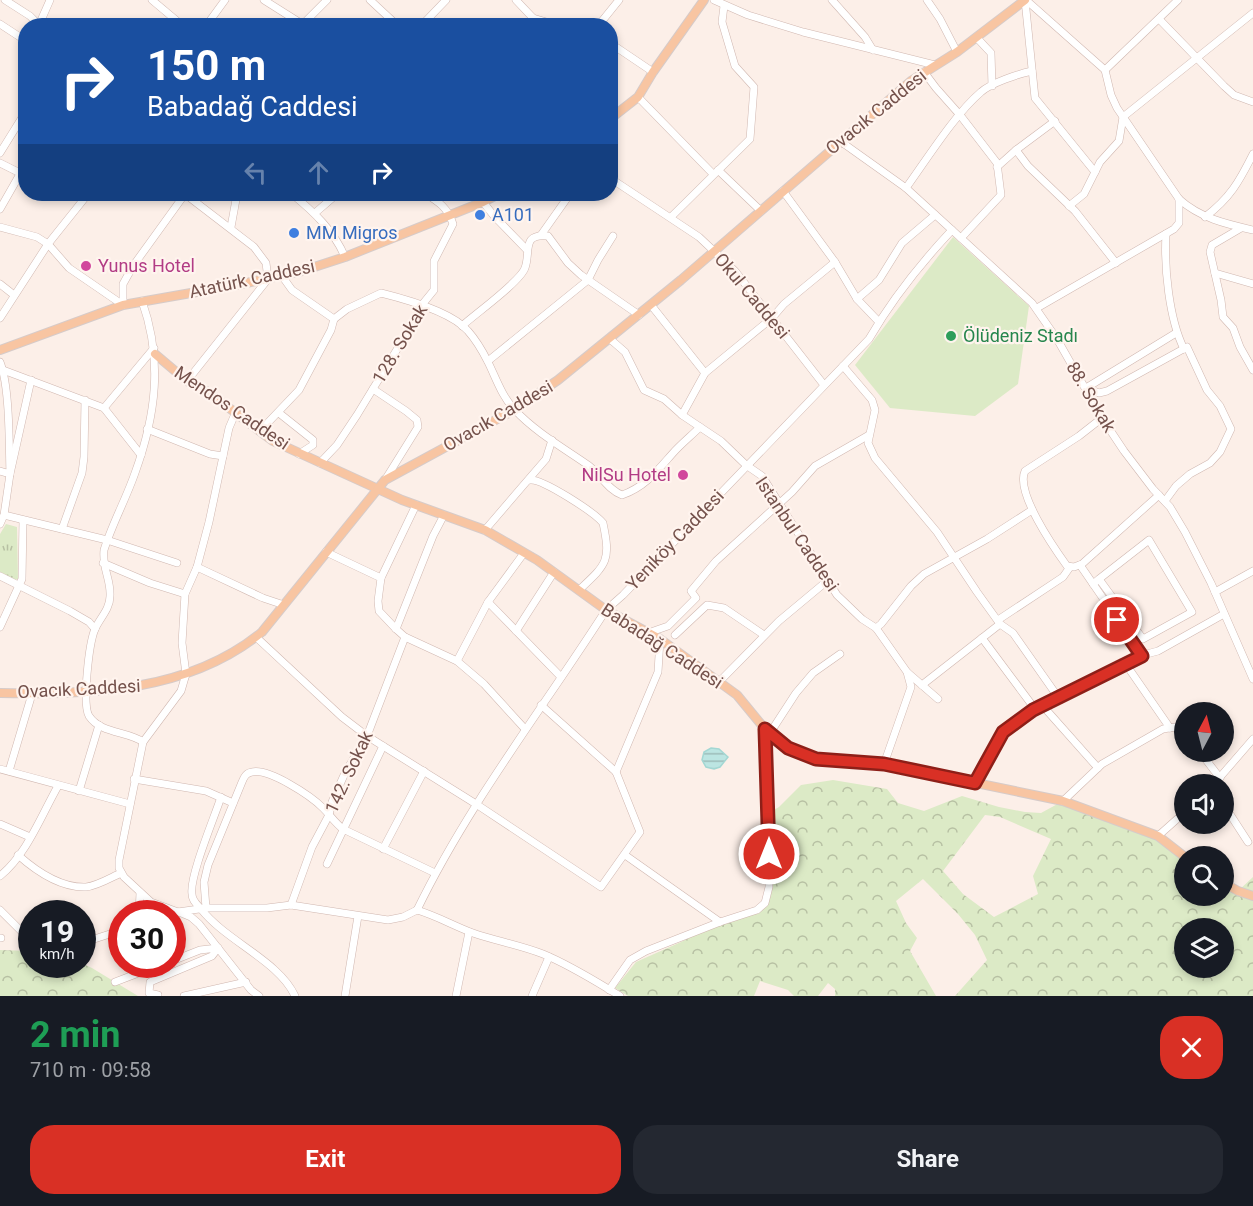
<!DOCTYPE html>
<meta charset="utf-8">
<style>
body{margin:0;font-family:Roboto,sans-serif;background:#242831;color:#f1f3f6;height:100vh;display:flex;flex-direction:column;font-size:22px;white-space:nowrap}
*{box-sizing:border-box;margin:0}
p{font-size:20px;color:#9ea1a6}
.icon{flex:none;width:33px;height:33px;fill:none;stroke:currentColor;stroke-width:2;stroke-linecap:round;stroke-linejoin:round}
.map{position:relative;height:996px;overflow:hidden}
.details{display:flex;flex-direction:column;background:#171b24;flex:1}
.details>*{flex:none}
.top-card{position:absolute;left:18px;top:18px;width:600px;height:183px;border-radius:24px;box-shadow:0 3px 9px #0003;background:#1a4fa0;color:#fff;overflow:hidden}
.needle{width:39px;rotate:7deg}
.tools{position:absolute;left:1174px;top:702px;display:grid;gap:12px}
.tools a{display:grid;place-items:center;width:60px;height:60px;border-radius:50%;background:#171b24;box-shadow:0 3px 9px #0003;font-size:30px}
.speed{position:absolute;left:18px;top:900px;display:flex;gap:12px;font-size:30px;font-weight:700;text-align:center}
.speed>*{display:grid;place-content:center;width:78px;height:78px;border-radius:50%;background:#171b24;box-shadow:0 3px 9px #0003;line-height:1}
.speed small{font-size:15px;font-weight:400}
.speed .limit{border:9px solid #d22;background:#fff;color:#111}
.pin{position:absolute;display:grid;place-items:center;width:51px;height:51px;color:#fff;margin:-26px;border:3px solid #fff;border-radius:50%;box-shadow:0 2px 6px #0007}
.me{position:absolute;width:66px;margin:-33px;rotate:0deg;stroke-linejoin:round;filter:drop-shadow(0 0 4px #0008)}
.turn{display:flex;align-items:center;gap:21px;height:126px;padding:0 30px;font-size:27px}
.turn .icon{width:78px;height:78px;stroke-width:2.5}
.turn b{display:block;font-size:42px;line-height:51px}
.lanes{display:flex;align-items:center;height:57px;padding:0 30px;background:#0003;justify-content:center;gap:30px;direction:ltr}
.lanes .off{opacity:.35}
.round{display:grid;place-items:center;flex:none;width:63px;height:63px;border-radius:24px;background:#242831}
.head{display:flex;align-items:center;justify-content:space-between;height:102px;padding:0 30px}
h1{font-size:36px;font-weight:700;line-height:45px;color:#1e9e55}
.button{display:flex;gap:12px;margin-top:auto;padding:12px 30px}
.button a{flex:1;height:69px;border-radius:24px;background:#d93025;color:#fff;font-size:24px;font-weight:700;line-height:69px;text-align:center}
.button a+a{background:#242831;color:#f1f3f6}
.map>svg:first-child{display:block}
</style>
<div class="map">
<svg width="1253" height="996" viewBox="0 0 1253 996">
<defs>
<pattern id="forest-crowns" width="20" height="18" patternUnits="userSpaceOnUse" patternTransform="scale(1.5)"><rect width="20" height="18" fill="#dceac6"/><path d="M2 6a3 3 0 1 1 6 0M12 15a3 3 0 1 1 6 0" fill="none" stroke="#b7c0a3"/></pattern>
<pattern id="park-tufts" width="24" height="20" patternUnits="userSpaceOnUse" patternTransform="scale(1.5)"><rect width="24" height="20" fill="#dceac6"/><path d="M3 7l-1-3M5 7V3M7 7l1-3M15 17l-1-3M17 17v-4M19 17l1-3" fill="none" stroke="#b7c0a3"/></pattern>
<pattern id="water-rules" width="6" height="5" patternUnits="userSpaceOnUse" patternTransform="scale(1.5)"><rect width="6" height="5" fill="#bce5e2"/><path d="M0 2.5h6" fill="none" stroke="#9dbcb9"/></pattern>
</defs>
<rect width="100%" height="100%" fill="#fcefe8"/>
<polygon fill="#dceac6" points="953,237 1029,306 1018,384 975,416 890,408 855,365"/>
<g fill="url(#forest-crowns)" fill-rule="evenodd">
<path d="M833,780l54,9 11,14 26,8 38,-15 37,11 26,5 16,1 22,-12 82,32 40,24v39h39v-13l14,8 15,-14v119h-298l32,-36 -12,-25 -17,-21 -35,-35 -27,22 10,22 11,15 -7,13 26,45h-101v-7l-7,-6 -10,13h-24l-6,-6 -28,-9 -6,15h-126l-13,-8 21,-26 45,-20 39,-20 45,-19 4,-90 10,-6 22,-22zM985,815l15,2 51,22 -18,37 5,18 -44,23 -31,-23 -20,-23zM1185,928h39v40h-39z"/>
<polygon points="0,950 31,951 32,964 83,964 92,968 138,996 0,996"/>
</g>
<polygon fill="url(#park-tufts)" points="6,524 17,527 18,579 15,580 0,572 0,534"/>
<polygon fill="url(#water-rules)" stroke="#a3d7d3" stroke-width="1.5" points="711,748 719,749 728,757 720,767 714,769 706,767 702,760 704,752"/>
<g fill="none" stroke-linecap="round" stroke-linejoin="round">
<defs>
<g id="minor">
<polyline points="5,0 30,16 40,26"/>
<polyline points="152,0 183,26"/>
<polyline points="264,0 302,24"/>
<polyline points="370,0 398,26"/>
<polyline points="516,0 533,18 560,26"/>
<polyline points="714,0 748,15 803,32 935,65"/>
<polyline points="832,0 865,37 873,50"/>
<polyline points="927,0 940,19 957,52"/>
<polyline points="1025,0 1035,98 1095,172"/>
<path d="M1026,0l79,70 6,25 6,13 62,91c21,19 47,25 74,31"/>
<polyline points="1159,19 1224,86 1234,95 1253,102"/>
<polyline points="0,24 26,41"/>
<polyline points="39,25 50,0"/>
<polyline points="206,26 225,0"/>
<polyline points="301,26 327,0"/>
<polyline points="421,26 446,0"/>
<polyline points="526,26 533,18"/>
<polyline points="598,26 619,0"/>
<polyline points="977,38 991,53 992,86"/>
<polyline points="610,43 653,72"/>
<polyline points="1105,70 1178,0"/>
<polyline points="924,72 936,88 960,115 997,163 1001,195 961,238"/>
<polyline points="638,97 713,174"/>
<polyline points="1055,121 1016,150 1028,166 1075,211 1116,263"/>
<polyline points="840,141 906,188 1032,303 1057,339 1102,418 1124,451 1153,489 1170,507 1185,532 1211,583 1253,679"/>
<polyline points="0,153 26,111"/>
<polyline points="0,163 26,176"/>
<polyline points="997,167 1016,150"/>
<polyline points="718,170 761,211"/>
<polyline points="610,178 699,237 735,271 824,385"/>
<path d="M906,188c21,-29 49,-74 75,-96 10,-9 37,-18 51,-21"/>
<polyline points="783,191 835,262 857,299 879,322"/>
<path d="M292,194c22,18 42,37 53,63"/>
<polyline points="483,202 494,216 527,250"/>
<polyline points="1069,206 1084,194 1100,162 1119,141 1123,117 1253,13"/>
<polyline points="0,209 20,174 26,167"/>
<polyline points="315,213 337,194"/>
<polyline points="671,217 750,139 754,87 735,66 722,22 724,6"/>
<path d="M1205,217c25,-19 34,-35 48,-63"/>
<polyline points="0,227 37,237 48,244 69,268 123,305"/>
<polyline points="231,227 237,194"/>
<polyline points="1241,228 1212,245 1210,252 1221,300 1223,317 1233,328 1240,347 1253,370"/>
<path d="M1166,234c-2,33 3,85 18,115"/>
<polyline points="541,235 570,194"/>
<polyline points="1215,273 1253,284"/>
<path d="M282,276l10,14 42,29 13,-10 34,-16c24,6 71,19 87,38 8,9 15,21 20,31 8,16 14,35 27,48 19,21 50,39 73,55 12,9 20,25 34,30 23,-8 35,-24 51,-42 8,-9 18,-17 27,-26"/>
<polyline points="0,284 14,295"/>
<polyline points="857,299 879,280 902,243 935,215"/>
<path d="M142,301c21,59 14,114 -7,172 -9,26 -23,51 -31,77 -2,19 7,29 6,46 0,13 -10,22 -15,33 -6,14 -13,75 -6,87 12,18 38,15 54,26"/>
<polyline points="123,305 123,284 133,266 185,194 254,247 266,263 268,279 187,381"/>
<polyline points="651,305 705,373"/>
<polyline points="1037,308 1174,229 1179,223 1179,199"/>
<polyline points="0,318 48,244 88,194"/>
<path d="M462,326c13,-12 58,-44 63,-58 6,-16 -4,-35 23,-32l20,27 13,12 58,40"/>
<polyline points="610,339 625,352 644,390 664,399 682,415 721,441 746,465 762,476 837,595 862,619 876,628 907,672 911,687 884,764"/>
<polyline points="488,361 588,280 598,260 613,236"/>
<path d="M0,362c10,25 9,84 10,112l-10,-3"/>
<polyline points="843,366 872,400 875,410 868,443 875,458 937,532 977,592 1000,624 1013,633 1058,697"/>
<polyline points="3,370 104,408 141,455"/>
<polyline points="1086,388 1099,393 1107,391 1187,347 1207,390 1220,406 1231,429 1220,452 1210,463 1190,474 1176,486 1165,501"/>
<polyline points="1086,388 1176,333"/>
<polyline points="373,389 406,411 417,420 418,427 385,480"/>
<polyline points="104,408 154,348"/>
<polyline points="279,413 313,440 313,445 299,454"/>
<path d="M235,414l-6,14 -20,94 -12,45 -12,27 -3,49 4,31 -5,17 -38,51 -24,118v8l5,9 27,25 27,10 28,-4h61l24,-3 97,15 15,-3 14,-7c20,6 37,16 56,23 23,8 47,12 70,21 27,11 52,27 77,42"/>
<polyline points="682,415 705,373 772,318 784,304 835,262"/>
<path d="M1102,418l-23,18 -54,35c-10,21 29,77 42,95l7,1 8,-3 77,-69"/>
<polyline points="147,429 210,454 223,456"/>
<polyline points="260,431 299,390 331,330 334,319"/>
<path d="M320,463l17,-18 20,-30 50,-82 14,-27 13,-16v-29l19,-37c-5,-16 -14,-22 -27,-30"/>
<path d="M530,480c12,-2 65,33 73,43 8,38 4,41 -24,67"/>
<polyline points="4,515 107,540 177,563"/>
<polyline points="0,524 4,515 10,474 31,380"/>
<polyline points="62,529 82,473 84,457 85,400"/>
<polyline points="485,530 546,459 552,440"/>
<polyline points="326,552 381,578 378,601 379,611 396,629 405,637 457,661 484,684 525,729"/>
<polyline points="103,563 150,583 185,594"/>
<polyline points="1080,565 1142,655"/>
<polyline points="197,567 263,598 284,605"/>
<polyline points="0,576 70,611 89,622 95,629"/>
<polyline points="381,578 416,505"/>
<polyline points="1093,584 1099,579 1149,540 1192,612 1143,639 1099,579"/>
<polyline points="1215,592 1253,571"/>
<polyline points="488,602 561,677"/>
<polyline points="998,620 1063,577 1070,567"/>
<polyline points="0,627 22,579 23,520"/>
<polyline points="876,628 881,624 911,586 924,574 987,539 1032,510"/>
<polyline points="396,629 433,536 444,515"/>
<polyline points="516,631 554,572"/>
<polyline points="648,633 668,626 696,598 691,591 716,561 792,492 815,466 869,435"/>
<polyline points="675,635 707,605 724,608 764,635"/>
<polyline points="256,637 342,717 367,736 476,804 601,887 640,832 616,772 541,705"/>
<polyline points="982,638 1035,709"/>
<polyline points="457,661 488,602 524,553"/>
<polyline points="1125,663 1170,728"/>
<polyline points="908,673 938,699"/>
<polyline points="719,682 779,621 827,581"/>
<polyline points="922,685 1000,624"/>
<polyline points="1042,705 1098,768"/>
<polyline points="770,733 796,693 813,673 840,654"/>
<polyline points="1200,752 1220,778"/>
<polyline points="0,769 130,804"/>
<polyline points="9,771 32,694"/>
<polyline points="616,772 658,672 660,639"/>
<polyline points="134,779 206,791 233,803"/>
<polyline points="975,783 1003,732 1009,726 1033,710 1139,656 1158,651 1224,614"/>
<polyline points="1214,784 1253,739"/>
<polyline points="79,791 99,725"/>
<path d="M221,797c-6,19 -32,80 -29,97 0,7 5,10 9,15 25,32 78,52 94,87"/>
<polyline points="1063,801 1102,764 1163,729 1175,727 1185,735"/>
<polyline points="1224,805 1248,842"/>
<polyline points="0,824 30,837"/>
<polyline points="1158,836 1185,812"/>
<polyline points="383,849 424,771"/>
<path d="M18,855c18,16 43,33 68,32 11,-1 24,-9 35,-14"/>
<polyline points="625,855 720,922"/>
<polyline points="327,864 383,746"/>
<path d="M0,876c27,-22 41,-60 58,-90"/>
<polyline points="291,905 312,847 329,815 332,802 345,773 367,736 405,637"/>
<path d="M206,908l-2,-26 4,-17 34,-83c2,-5 4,-9 10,-10 17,-4 59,24 71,36 7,7 12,15 20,21l92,44"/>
<polyline points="0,910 22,932 32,938"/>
<path d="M417,910c52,-107 125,-200 189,-300l17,-15 246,-256c22,-38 53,-77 83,-109"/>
<polyline points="179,912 191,917 199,924 251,990 259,996"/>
<polyline points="139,914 140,893"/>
<polyline points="0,938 1,938"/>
<polyline points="82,943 122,930"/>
<polyline points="172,961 200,950 218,948"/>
<polyline points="115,982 162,964"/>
<polyline points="609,990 630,960 646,951 720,922 757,910 765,903 769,887 769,842 765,729"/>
<polyline points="158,995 149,993 150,982 212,956 218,948"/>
<polyline points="184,996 246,982"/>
<polyline points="345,996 358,916"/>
<polyline points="456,996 469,932"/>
<polyline points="532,996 549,957"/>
</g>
<g id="major">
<polyline points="610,119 638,97 653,72 704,0"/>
<polyline points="0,350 123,305 242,284 302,271 345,257 483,202 499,194"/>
<polyline points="155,354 187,381 208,392 273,441 402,500 485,530 537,560 606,610 660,639 737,695 765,729 788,748 803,756 816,759 884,764 1063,801 1158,836 1185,857"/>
<path d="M0,693c91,2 189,-1 262,-61l123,-152 129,-70 44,-30 123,-100 230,-199 46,-29 68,-52"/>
<polyline points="1224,883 1238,891 1253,896"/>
</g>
</defs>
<use href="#minor" stroke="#d0b7b0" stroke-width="8"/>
<use href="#major" stroke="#d6cbc9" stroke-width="10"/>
<use href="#minor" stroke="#fff" stroke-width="7"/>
<use href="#major" stroke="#f8c5a2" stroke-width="8"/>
</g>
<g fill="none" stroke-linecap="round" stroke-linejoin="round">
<defs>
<polyline id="route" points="769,854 765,729 788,748 816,759 884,764 975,783 1003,732 1033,710 1142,656 1117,620"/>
</defs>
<use href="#route" stroke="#8d1f18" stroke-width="15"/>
<use href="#route" stroke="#d93025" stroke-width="10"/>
</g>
<g fill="#3f7fe0" stroke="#fff4ee" stroke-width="2">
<circle cx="480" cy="215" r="6"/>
<circle cx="294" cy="233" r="6"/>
</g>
<g fill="#d1479c" stroke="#fff4ee" stroke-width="2">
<circle cx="86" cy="266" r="6"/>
<circle cx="683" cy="475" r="6"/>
</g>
<circle fill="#2e9e5b" stroke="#fff4ee" stroke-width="2" cx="951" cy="336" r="6"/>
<g text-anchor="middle" stroke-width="4.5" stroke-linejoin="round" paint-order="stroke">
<g font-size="18" fill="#75524c" stroke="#fff4ee">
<text transform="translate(876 112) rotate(-39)" y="6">Ovacık Caddesi</text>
<text transform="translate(252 279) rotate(-12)" y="6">Atatürk Caddesi</text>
<text transform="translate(752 296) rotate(50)" y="6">Okul Caddesi</text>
<text transform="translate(400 344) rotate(-59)" y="6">128. Sokak</text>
<text transform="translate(1091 397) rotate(59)" y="6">88. Sokak</text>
<text transform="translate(232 408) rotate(34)" y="6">Mendos Caddesi</text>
<text transform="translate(498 416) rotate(-30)" y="6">Ovacık Caddesi</text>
<text transform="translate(797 534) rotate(56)" y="6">Istanbul Caddesi</text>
<text transform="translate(675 540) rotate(-46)" y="6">Yeniköy Caddesi</text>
<text transform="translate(662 646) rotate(33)" y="6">Babadağ Caddesi</text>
<text transform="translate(79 689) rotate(-3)" y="6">Ovacık Caddesi</text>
<text transform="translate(349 772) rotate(-65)" y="6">142. Sokak</text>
</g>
<g font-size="18" fill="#366cbe" stroke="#fff4ee" text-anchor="start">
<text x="492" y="221">A101</text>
<text x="306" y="239">MM Migros</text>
</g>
<g font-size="18" fill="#b23c85" stroke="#fff4ee" text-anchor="start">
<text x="98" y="272">Yunus Hotel</text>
<text x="671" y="481" text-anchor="end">NilSu Hotel</text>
</g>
<g font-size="18" fill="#27864d" stroke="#fff4ee" text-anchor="start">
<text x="963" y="342">Ölüdeniz Stadı</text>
</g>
</g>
</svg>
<div class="tools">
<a><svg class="needle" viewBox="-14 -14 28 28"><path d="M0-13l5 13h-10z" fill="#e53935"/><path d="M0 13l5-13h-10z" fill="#9ea1a6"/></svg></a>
<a><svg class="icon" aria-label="sound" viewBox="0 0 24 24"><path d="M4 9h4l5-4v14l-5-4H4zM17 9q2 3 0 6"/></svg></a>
<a><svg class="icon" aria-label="search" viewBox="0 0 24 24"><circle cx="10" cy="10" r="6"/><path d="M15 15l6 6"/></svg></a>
<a><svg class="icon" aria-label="layers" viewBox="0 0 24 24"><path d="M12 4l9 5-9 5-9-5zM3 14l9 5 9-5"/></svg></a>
</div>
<div class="speed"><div>19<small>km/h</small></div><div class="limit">30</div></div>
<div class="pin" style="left:1117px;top:620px;background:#d93025"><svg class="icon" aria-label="arrive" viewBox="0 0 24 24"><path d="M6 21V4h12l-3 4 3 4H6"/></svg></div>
<svg class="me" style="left:769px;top:854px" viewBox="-20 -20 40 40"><circle r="17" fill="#d93025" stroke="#fff" stroke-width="3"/><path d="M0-11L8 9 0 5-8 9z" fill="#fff"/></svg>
<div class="top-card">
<div class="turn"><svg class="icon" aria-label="right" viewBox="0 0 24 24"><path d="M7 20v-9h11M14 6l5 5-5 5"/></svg><div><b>150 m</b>Babadağ Caddesi</div></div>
<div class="lanes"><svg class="icon off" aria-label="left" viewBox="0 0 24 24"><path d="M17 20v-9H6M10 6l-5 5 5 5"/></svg><svg class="icon off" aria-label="ahead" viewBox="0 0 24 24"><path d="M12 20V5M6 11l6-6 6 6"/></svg><svg class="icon" aria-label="right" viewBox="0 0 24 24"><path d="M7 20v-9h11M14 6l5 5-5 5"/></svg></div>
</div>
</div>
<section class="details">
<div class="head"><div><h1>2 min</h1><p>710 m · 09:58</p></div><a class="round" style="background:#d93025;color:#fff"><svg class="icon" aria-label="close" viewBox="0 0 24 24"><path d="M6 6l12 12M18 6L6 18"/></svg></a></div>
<div class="button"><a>Exit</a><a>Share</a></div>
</section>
